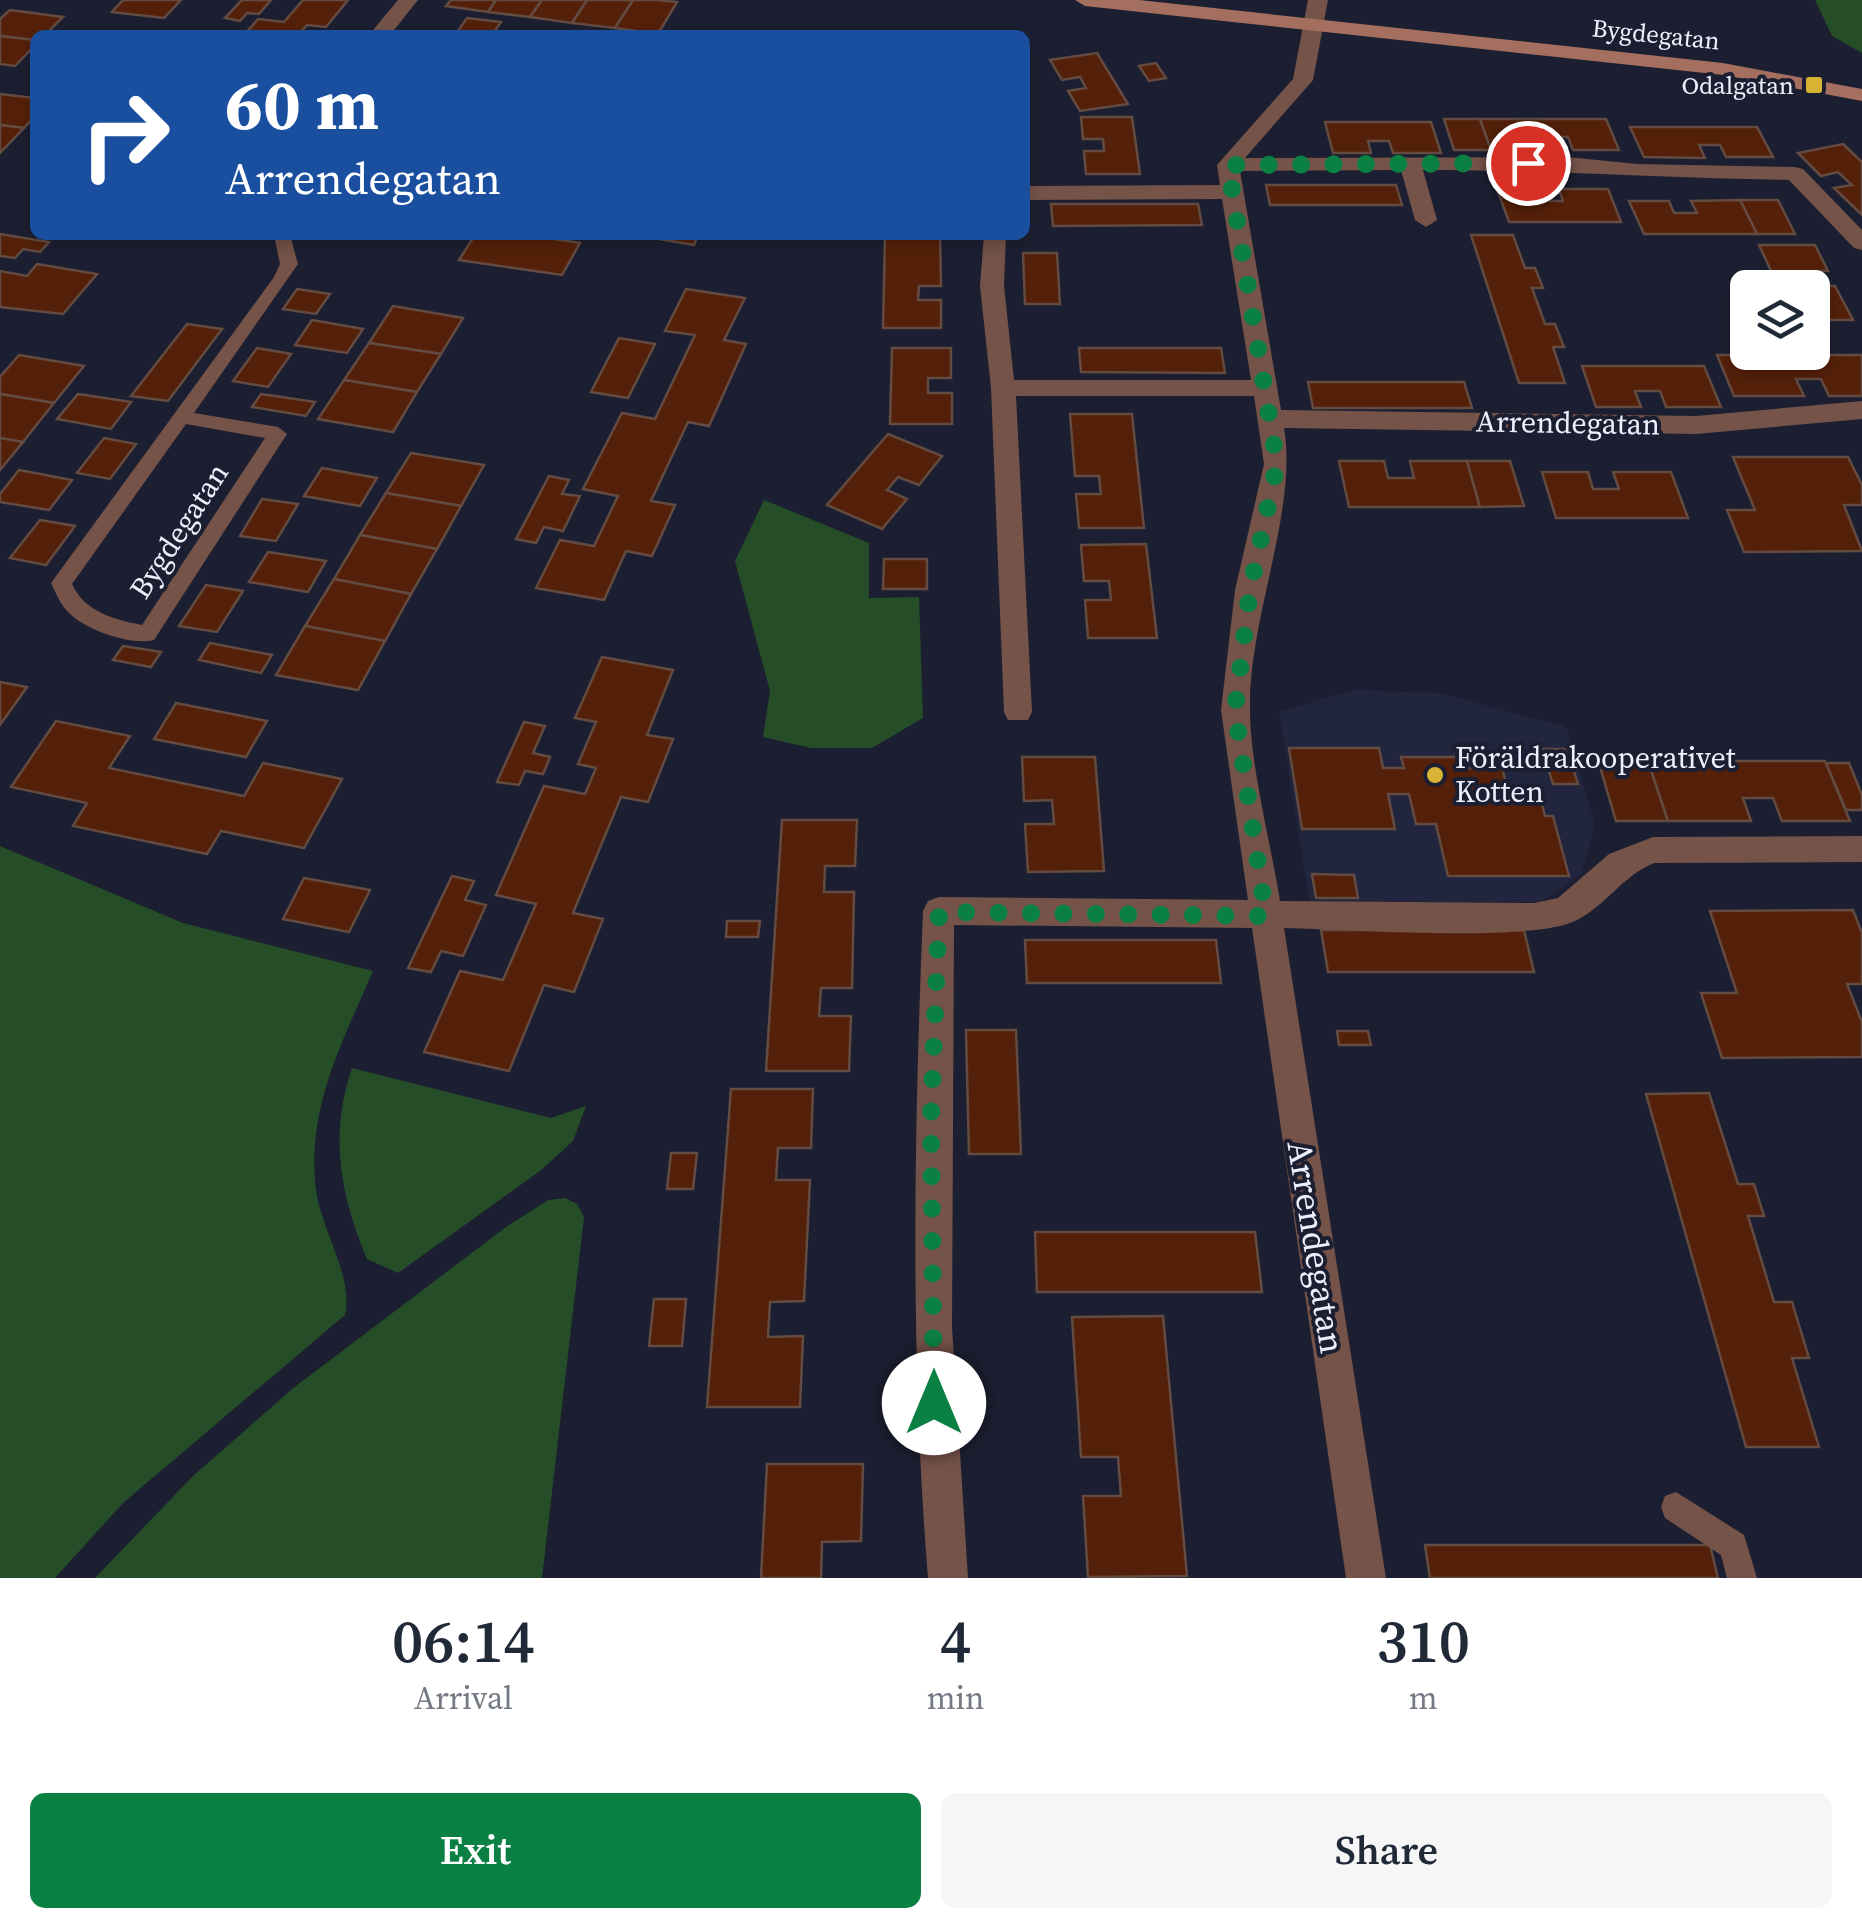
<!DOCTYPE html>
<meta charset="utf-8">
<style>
body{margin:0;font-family:"Source Serif 4",serif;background:#f6f6f7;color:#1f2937;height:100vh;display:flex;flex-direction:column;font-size:38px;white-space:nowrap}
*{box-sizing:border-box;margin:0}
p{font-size:32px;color:#747a83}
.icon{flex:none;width:55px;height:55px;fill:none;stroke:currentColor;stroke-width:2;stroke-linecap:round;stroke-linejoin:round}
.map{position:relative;height:1578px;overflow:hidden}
.panel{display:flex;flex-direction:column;background:#fff;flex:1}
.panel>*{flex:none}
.hud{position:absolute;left:30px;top:30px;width:1000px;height:210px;border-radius:15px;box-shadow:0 5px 15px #0003;background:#1a4fa0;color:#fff;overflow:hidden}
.fabs{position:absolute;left:1730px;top:270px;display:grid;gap:20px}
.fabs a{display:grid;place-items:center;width:100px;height:100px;border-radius:15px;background:#fff;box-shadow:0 5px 15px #0003;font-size:50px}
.pin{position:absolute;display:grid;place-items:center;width:85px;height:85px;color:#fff;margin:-42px;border:5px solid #fff;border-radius:50%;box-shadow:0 2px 10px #0007}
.me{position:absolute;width:110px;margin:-55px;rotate:0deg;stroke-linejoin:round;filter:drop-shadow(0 0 8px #0008)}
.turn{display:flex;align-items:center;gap:35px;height:210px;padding:0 30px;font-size:45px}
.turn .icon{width:130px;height:130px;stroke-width:2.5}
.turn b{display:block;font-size:70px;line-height:85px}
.eta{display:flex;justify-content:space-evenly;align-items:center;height:170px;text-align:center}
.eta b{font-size:60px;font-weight:600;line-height:70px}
.cta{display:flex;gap:20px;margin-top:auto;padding:20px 30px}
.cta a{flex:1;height:115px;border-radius:15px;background:#0b8043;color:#fff;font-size:40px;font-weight:600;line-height:115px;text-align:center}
.cta a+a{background:#f6f6f7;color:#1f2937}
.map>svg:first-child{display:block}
</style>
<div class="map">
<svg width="1862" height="1578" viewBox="0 0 1862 1578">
<rect width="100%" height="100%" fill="#1c1f31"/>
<polygon fill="#22253e" points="1353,690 1438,693 1566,726 1595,824 1582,873 1541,902 1310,904 1279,712"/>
<g fill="#254d27">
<polygon points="1815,0 1862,0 1862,53 1832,36"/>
<polygon points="764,500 869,543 869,598 919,597 923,718 872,748 811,748 763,737 770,691 735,561"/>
<path d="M0,846l183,77 190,48c-31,72 -67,138 -57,219 5,40 38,87 29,125l-222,188 -68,75h-55z"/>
<path d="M352,1068l199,50 35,-12 -13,35 -33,30 -142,102 -31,-14c-27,-64 -38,-124 -15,-191z"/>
<polygon points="565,1198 577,1204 584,1217 542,1578 95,1578 193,1476 292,1389 506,1227 548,1200"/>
</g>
<g fill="#552009" stroke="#634b42" stroke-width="2.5">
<polygon points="123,0 181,0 164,18 112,12"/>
<polygon points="242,0 271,0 259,14 247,13 240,21 225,18"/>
<polygon points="303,0 348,0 326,27 307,25 298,35 244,35 258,19 284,22"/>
<polygon points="451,0 496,0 488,12 446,6"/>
<polygon points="496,0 542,0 530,17 488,12"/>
<polygon points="542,0 587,0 572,23 530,17"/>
<polygon points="587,0 633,0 615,28 572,23"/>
<polygon points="633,0 658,0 677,2 658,34 615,28"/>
<polygon points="10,10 63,17 45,35 35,35 35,40 0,36 0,19"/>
<polygon points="467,18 501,22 492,35 455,35"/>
<polygon points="0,36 35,40 35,45 15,66 0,64"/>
<polygon points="1097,53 1128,104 1080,111 1068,91 1086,88 1080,77 1062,80 1050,60"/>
<polygon points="1156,63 1166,78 1149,81 1139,66"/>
<polygon points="0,94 35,98 35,116 24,128 0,125"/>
<polygon points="1081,117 1132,117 1140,174 1086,174 1084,151 1104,151 1103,139 1083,139"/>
<polygon points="1444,119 1480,119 1491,150 1454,150"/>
<polygon points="1480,119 1606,119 1619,150 1573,150 1568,137 1546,137 1551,150 1491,150"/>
<polygon points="1325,122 1431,122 1441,153 1393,153 1389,141 1368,141 1371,153 1333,153"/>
<polygon points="0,125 24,128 0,153"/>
<polygon points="1630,127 1757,127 1773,157 1726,157 1720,145 1699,145 1705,158 1644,157"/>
<polygon points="1843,144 1862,162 1862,215 1834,188 1852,185 1838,172 1821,176 1798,153"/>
<polygon points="1266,185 1396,185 1402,205 1270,205"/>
<polygon points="1497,189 1537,189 1541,201 1563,201 1559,189 1608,189 1621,222 1509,222"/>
<polygon points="1740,200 1778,200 1795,234 1757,234"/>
<polygon points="1740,200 1757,234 1644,234 1629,201 1669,201 1674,213 1697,213 1691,201"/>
<polygon points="1051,204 1198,204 1202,225 1053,226"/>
<polygon points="0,234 49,242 40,252 23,249 15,258 0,256"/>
<polygon points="475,235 551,235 549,238 580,243 562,275 459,260"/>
<polygon points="636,235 698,235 694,245"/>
<polygon points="885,235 940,236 941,286 919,286 918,300 941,300 941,328 883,328"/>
<polygon points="1471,235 1513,235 1525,268 1535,268 1543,288 1532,288 1545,324 1555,324 1564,347 1553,347 1565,383 1519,383"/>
<polygon points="1759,245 1815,245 1828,271 1807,271 1814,286 1835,286 1853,320 1812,320 1812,288 1779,288"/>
<polygon points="1023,253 1057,253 1060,304 1025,304"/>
<polygon points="37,264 97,274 63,314 0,307 0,271 27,276"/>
<polygon points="297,289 330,294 316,314 283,309"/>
<polygon points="686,289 745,298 724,340 746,344 709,426 688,422 651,501 675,505 652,556 626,551 604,600 536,588 560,540 594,546 618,496 583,489 622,413 655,419 695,335 665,331"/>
<polygon points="393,306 463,318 441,354 369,343"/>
<polygon points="312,320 363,329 347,353 295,345"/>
<polygon points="187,324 222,329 168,401 131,396"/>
<polygon points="619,338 655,344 628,398 591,392"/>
<polygon points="369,343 441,354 417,392 344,380"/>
<polygon points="257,348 291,354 268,387 233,381"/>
<polygon points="892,348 951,348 951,378 928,378 928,393 952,393 952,424 890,424"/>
<polygon points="1079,348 1221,348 1225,373 1081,372"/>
<polygon points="19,355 84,366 54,403 0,394 0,377"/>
<polygon points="1717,355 1862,355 1862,396 1829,396 1821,379 1796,379 1804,396 1734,396"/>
<polygon points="1582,366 1704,366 1721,407 1666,407 1660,391 1635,391 1641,407 1596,407"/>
<polygon points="344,380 417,392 393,432 318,419"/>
<polygon points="1308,382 1464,382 1472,408 1313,408"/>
<polygon points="0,394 54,403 23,442 0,438"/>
<polygon points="78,394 131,402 111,429 57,419"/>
<polygon points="261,394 315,402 306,416 252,407"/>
<polygon points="1070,414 1132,414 1144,528 1079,528 1076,494 1101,494 1099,476 1075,476"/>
<polygon points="888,434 942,456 919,485 898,477 887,490 907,499 882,529 827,505"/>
<polygon points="0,438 23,442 0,470"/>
<polygon points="104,438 136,444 110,479 77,473"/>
<polygon points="411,453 484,465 461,506 386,493"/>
<polygon points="1733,457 1848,457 1862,485 1862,505 1844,505 1862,551 1744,552 1727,510 1755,510"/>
<polygon points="1339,461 1384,461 1388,478 1414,478 1410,461 1467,461 1480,507 1349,507"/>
<polygon points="1467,461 1510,461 1524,506 1480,507"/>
<polygon points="322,468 377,478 360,506 304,496"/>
<polygon points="19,470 72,480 49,510 0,502 0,494"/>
<polygon points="1542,472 1588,472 1593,489 1619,489 1613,472 1671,472 1688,518 1556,518"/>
<polygon points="549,476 569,480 562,494 580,496 563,531 544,527 536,543 516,539"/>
<polygon points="386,493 461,506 437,549 360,535"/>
<polygon points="262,499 298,504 276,541 240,536"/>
<polygon points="40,520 75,526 46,565 10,558"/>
<polygon points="360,535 437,549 411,594 334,579"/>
<polygon points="1146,544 1157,638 1088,638 1085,600 1111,600 1109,581 1084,581 1081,545"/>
<polygon points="268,552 326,561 308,592 249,582"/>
<polygon points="884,559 927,559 927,589 883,589"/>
<polygon points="334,579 411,594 385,641 305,626"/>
<polygon points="206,585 243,591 217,632 179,626"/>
<polygon points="305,626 385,641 358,690 276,675"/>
<polygon points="210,643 272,655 261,673 199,660"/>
<polygon points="123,646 161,652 151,667 113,660"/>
<polygon points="602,657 673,670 647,735 673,739 648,802 621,797 573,913 603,919 574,992 544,985 509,1071 424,1052 460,971 503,980 536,904 496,895 544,786 585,794 596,768 578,764 596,722 575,718"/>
<polygon points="0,682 27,687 0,725"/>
<polygon points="176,703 267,721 246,757 154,739"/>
<polygon points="56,721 130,736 109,768 244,796 263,763 342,779 304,848 221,831 207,854 73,826 87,803 11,787"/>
<polygon points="524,722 545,726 533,753 550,757 543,774 525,771 519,785 497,782"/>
<polygon points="1289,748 1379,748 1383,768 1404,768 1401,757 1461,757 1464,768 1502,768 1509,793 1539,793 1545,816 1553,816 1569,876 1448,876 1436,824 1416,824 1409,794 1388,794 1395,829 1302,829"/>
<polygon points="1542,749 1567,749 1578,784 1553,784"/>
<polygon points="1022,757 1095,757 1104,871 1028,872 1025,824 1054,824 1052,800 1024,801"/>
<polygon points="1598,760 1648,761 1668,821 1616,821"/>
<polygon points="1648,761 1825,761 1850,821 1782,821 1773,798 1743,798 1751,821 1668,821"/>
<polygon points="1826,763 1849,763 1862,795 1862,810 1846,810"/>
<polygon points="782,820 857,820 855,866 825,866 824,892 854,892 852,988 821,988 819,1016 851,1016 849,1071 766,1071"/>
<polygon points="1312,874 1354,875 1358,898 1316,898"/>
<polygon points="452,876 474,881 465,900 486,905 463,956 441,951 431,972 408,968"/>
<polygon points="304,878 370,890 349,932 283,919"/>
<polygon points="1853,910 1862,933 1862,984 1847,984 1862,1022 1862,1057 1722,1058 1701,993 1737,993 1710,911"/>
<polygon points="727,921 760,921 758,937 726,937"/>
<polygon points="1321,930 1524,930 1534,972 1328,972"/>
<polygon points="1025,940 1216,940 1221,983 1027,983"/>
<polygon points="966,1030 1016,1030 1021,1154 969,1154"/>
<polygon points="1337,1031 1368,1031 1371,1045 1339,1045"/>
<polygon points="731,1089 813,1089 811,1148 778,1148 776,1180 810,1180 804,1301 770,1302 768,1337 803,1336 800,1407 707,1407"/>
<polygon points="1709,1093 1738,1184 1754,1184 1764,1216 1748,1216 1774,1302 1792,1302 1809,1358 1792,1358 1819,1447 1746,1447 1646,1094"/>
<polygon points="671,1153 697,1153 693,1189 667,1189"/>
<polygon points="1035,1232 1255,1232 1262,1292 1037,1292"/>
<polygon points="654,1299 686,1299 682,1346 649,1346"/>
<polygon points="1163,1316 1187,1576 1088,1577 1083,1496 1121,1496 1118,1457 1081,1457 1072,1317"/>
<polygon points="767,1464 863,1464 861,1541 822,1542 821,1578 761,1578"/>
<polygon points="1425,1545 1710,1545 1718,1578 1430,1578"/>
</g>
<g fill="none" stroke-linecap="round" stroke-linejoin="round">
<g fill="#755349" fill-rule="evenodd">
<path d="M274,235h16l8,29 -104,149 84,14 9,7 -133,206c-23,6 -69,-10 -86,-28 -8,-8 -12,-19 -17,-29l223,-306 6,-13zM186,424l79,14 -123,187c-29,-6 -57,-13 -70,-41z"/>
<polygon points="1676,1492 1744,1535 1757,1578 1727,1578 1721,1555 1665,1518 1661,1507 1665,1496"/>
</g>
<g fill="#755349" fill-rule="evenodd">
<polygon points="398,0 418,0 390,35 369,35"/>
<path d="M1308,0h20l-15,80 -68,78 322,-1 70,7 158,3 8,2 59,61v20l-8,-2 -65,-68c-123,-2 -244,-10 -366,-10l14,50 -11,7 -11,-7 -14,-50 -161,1 41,239 415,6 166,-15v18l-166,15 -412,-6c14,83 -36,191 -34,282 0,55 21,134 30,191l254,2 24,-5 51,-44 44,-17 209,-1v26l-208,1c-32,13 -49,44 -79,58 -47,22 -230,8 -291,7l102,650h-40l-94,-650 -298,-3 -2,403 16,250h-40c-18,-223 -14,-444 -5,-667l5,-10 11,-4 309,3 -27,-190 14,-120 29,-126 -10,-68h-238l16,316 -4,8h-20l-4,-8 -13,-324 -11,-102 4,-51h22l-2,51 10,94h237l-29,-181 -197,1v-14l195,-1 -3,-20 76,-86z"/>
</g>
<polygon fill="#a46f5f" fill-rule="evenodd" points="1075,0 1139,0 1723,63 1862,89 1862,101 1723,75 1085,6"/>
</g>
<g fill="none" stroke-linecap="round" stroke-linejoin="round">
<polyline stroke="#0b8043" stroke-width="18" stroke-dasharray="0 32.4" points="934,1403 931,1118 939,912 1266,916 1235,710 1250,590 1277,464 1228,165 1528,163"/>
</g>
<g fill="#d8b434" stroke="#1c1f31" stroke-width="4">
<rect x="1804" y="75" width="20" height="20" rx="5"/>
<circle cx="1435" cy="775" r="10"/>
</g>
<g text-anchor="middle" stroke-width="8" stroke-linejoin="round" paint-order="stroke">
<g font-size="25" fill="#edeffc" stroke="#1c1f31">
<text transform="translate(1656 34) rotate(6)" y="9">Bygdegatan</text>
</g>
<g font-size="25" fill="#edeffc" stroke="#1c1f31" text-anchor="end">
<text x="1794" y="94">Odalgatan</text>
</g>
<g font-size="30" fill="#edeffc" stroke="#1c1f31">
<text transform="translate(1568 423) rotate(1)" y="10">Arrendegatan</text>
<text transform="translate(179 531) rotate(-57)" y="10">Bygdegatan</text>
</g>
<g font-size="30" fill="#edeffc" stroke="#1c1f31" text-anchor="start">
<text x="1455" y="768">Föräldrakooperativet<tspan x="1455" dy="34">Kotten</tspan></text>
</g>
<g font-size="35" fill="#edeffc" stroke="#1c1f31">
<text transform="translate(1316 1247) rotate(81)" y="12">Arrendegatan</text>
</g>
</g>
</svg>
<div class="fabs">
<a><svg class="icon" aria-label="layers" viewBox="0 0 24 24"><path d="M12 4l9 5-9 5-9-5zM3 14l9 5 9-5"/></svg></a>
</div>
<div class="pin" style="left:1528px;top:163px;background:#d93025"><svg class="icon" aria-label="arrive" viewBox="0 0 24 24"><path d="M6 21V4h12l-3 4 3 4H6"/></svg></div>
<svg class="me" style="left:934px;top:1403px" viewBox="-20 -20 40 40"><circle r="19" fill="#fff"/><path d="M0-13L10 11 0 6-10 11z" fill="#0b8043"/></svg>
<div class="hud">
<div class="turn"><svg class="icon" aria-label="right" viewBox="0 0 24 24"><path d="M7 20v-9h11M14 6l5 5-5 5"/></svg><div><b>60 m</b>Arrendegatan</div></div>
</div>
</div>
<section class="panel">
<div class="eta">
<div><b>06:14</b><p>Arrival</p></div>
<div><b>4</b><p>min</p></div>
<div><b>310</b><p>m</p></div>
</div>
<div class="cta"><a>Exit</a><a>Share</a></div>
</section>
